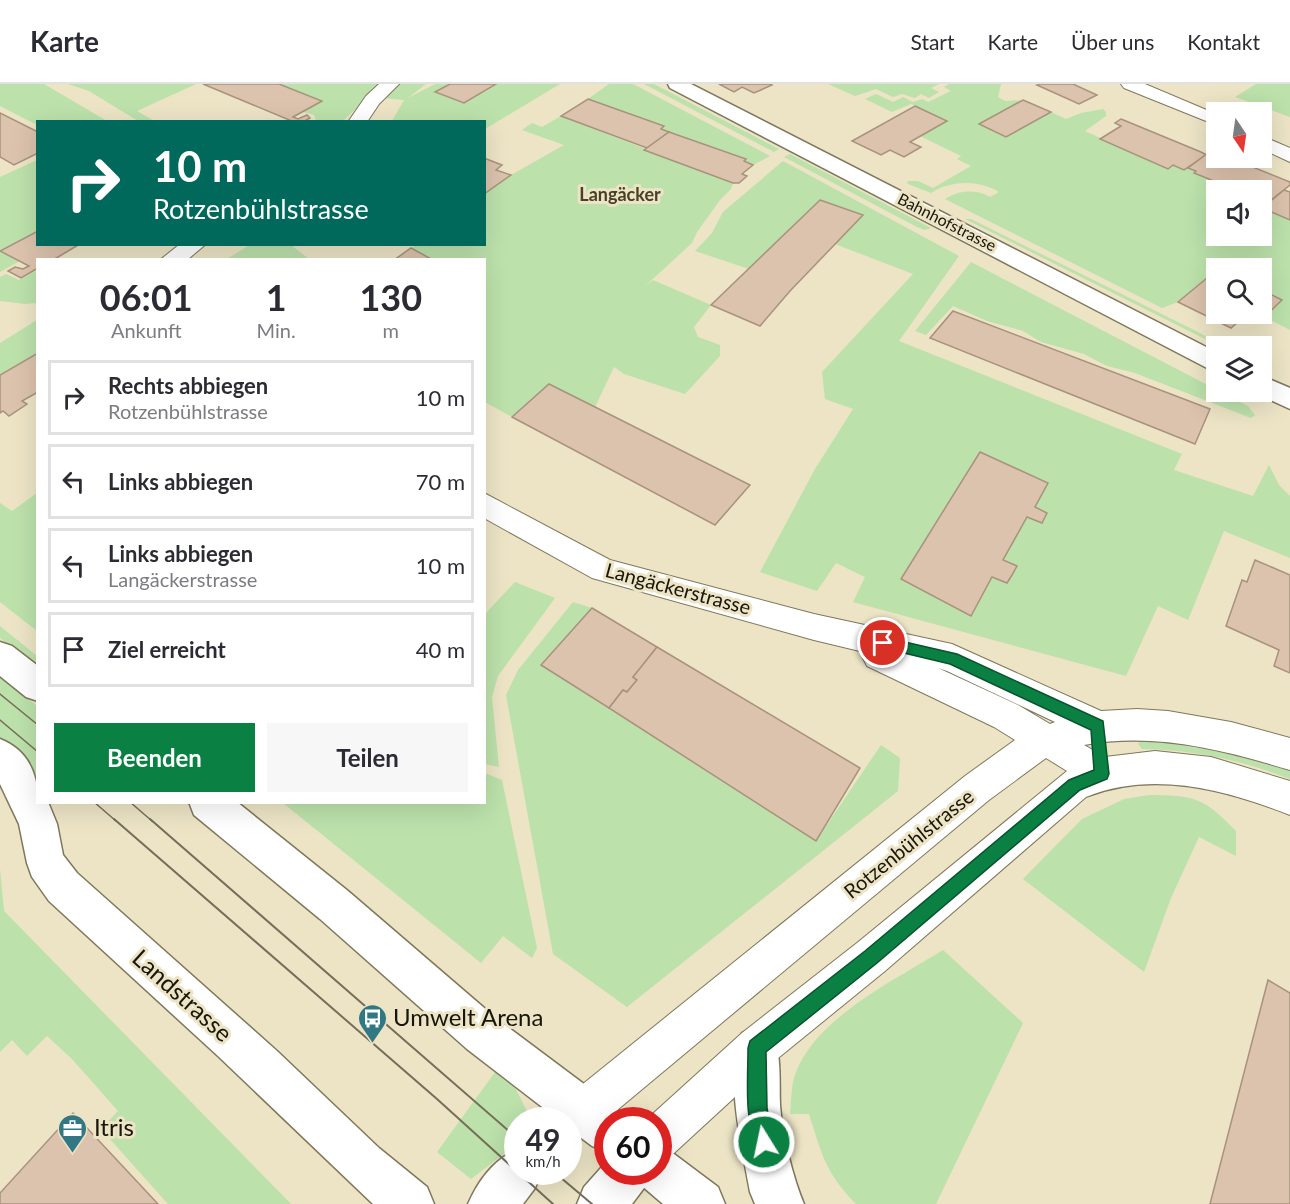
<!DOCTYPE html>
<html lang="de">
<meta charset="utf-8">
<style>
body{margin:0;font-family:Lato,sans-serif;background:#f7f7f7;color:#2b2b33;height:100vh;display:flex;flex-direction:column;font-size:22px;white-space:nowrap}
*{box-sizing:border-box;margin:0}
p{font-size:20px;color:#7c7c81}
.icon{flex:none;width:33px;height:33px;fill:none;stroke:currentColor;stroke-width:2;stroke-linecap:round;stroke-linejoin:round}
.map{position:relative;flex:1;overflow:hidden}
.sheet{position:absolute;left:36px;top:174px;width:450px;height:546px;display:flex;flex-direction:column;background:#fff;border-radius:0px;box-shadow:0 6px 24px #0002}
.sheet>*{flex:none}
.banner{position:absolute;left:36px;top:36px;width:450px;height:126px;border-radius:0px;box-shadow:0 6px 24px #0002;background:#00695c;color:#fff;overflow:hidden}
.needle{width:39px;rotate:167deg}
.controls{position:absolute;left:1206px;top:18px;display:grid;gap:12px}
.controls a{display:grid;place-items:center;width:66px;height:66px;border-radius:0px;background:#fff;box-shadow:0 6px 24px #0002;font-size:30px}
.speed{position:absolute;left:504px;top:1023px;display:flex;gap:12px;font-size:30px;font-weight:700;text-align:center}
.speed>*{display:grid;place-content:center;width:78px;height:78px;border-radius:50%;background:#fff;box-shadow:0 6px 24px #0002;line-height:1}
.speed small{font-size:15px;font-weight:400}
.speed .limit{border:9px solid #d22;background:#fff;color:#111}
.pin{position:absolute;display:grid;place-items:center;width:51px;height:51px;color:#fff;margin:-26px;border:3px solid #fff;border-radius:50%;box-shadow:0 2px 6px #0007}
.me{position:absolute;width:66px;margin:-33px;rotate:350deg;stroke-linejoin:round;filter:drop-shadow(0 0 4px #0008)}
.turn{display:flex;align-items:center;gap:21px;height:126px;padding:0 18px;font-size:27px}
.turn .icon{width:78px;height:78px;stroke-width:2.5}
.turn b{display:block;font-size:42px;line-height:51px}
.eta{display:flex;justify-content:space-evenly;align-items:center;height:102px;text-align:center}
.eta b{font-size:36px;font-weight:700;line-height:42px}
.primary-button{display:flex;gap:12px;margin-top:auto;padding:12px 18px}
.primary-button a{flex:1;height:69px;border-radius:0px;background:#0b8043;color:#fff;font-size:24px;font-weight:700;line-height:69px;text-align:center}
.primary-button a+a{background:#f7f7f7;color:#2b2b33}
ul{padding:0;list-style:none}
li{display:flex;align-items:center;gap:18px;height:75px;margin:0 12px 9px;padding:0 6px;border:3px solid #e1e1e2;border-radius:0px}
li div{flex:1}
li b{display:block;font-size:22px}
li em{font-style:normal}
header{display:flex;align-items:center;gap:36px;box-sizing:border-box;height:84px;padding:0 30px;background:#fff;border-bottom:2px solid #e1e1e2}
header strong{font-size:28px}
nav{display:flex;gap:33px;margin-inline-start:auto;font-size:21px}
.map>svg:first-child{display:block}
</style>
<header>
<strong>Karte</strong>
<nav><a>Start</a><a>Karte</a><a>Über uns</a><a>Kontakt</a></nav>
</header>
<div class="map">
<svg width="1290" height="1120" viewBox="0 0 1290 1120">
<rect width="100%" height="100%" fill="#ece4c5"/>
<g fill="#bce1ab">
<polygon points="0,0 44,0 107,37 38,38 37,41 0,22"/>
<polygon points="68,0 196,0 137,27 156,38 138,37 89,7"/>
<polygon points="279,0 381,0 342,38 316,37 314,31 303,28 321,17"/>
<polygon points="398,0 426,0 408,14 435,0 450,0 435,8 464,19 496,0 560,0 485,45 484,38 392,37 404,16 382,14"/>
<polygon points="609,0 633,0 770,72 753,81 744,77 746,75 661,45 664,42 588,15"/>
<polygon points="644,0 654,0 779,65 774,68"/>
<polygon points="828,0 939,0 931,4 939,8 929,14 921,10 915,14 902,10 893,13 876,5 855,12"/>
<path d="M949,0h52l-3,13 7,4 18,-1 -44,24 72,-12 15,7 15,-6 22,-4 3,3v4l-21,15 83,38 5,-4 11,5 4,-2 8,3 -1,2 36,15 3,-2 10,4h-28v46h46v-38l8,3 -7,7 27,12v110l-26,-13 18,-17 -20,-10v-22h-46v6l-3,-1 -35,29 -16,6 -217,-109c14,-9 31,-10 45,-2l9,-5c-20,-12 -48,-12 -68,1l-23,-9 -1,-3h11l15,7 38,-22 -14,-7 4,-3 -41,-20 26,-16 -35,-16 -19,8 -27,-13 11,-5 17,8 10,-5 10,5 9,-3 6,3 23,-11 -7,-4z"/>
<polygon points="1256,0 1290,0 1290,33 1235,13"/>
<polygon points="561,32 733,99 731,105 720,116 697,148 692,159 643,204 653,196 711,221 694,243 698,253 720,261 720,272 685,310 624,290 614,283 595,323 549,300 512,333 485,318 484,176 433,175 411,164 417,161 484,160 485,110 511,91 564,61 522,46 532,39 542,43"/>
<polygon points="790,70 931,144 925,146 917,143 784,73"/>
<polygon points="37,76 37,147 1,167 20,177 0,188 0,93"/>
<polygon points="783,77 959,172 899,257 1182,370 1174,386 1253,412 1269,381 1279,401 1290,412 1290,474 1224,447 1188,536 1158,522 1126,592 853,518 865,493 836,479 817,507 760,488 815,385 853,325 825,315 822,288 913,190 835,160 749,185 695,167 712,149 723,128"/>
<polygon points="965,135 971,135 1226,262 1219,262"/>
<polygon points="251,160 291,161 309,175 227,175"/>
<polygon points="971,178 1248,322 1255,331 1251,334 1135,289 1107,282 1084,270 1041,258 1023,247 987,237 953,222 926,251 915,247"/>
<polygon points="37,186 37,219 25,220 0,217 0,193 6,190 19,196"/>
<polygon points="37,236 37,269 0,291 0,259"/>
<polygon points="37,409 37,547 0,518 0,419 12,427"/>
<polygon points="515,498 555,514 498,592 492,613 499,683 485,680 485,530"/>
<polygon points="573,518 592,524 541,581 816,757 881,661 900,674 898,707 627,923 553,870 506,611 518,586"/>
<polygon points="0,542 37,572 37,583 0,554"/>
<polygon points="0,592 37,622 37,705 24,676 0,654"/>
<path d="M1161,656c45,3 88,15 129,31v8c-50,-19 -94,-29 -148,-30l-4,-5 2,-3z"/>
<polygon points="485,689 502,696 537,864 532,874 503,852 481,879 283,719 484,718"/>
<path d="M1149,711c46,0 55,3 87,36v25l-37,-19 -28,61 -27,74 -121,-93 59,-60 42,-20z"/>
<polygon points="0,785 4,827 291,1120 168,1120 101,1045 118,1027 72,975 47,952 27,972 12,956 0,968"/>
<path d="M943,866l80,73 -87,181h-80c-31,-32 -34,-49 -47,-90h-19c1,-10 1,-22 3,-32 15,-61 101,-101 150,-132z"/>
<polygon points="498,984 516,1005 531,1036 518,1036 517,1060 471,1095 437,1068"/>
</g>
<g fill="#dbc3ad" stroke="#a9927d" stroke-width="1.5">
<polygon points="203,0 279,0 322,17 293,33 298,35 307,31 310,34 303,38 294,38"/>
<polygon points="450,0 496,0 464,19 435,8"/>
<polygon points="719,0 770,0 772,1 754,9 742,3 734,8"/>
<polygon points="1040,0 1073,0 1097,11 1079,20 1037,1"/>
<polygon points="588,15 664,42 661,45 669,48 647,64 561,32"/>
<polygon points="1023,16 1051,28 1006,53 979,40"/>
<polygon points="915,22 947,37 910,58 921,63 904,73 890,66 881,71 852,57"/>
<polygon points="0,29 38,48 38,69 14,81 0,73"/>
<polygon points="1121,35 1201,68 1207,71 1184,86 1173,81 1168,85 1100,55 1121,42 1115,39"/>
<polygon points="669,48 746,75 744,77 753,81 742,90 747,92 739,99 733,99 644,66"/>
<polygon points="1212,66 1216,68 1216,74 1230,74 1290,98 1290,101 1270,117 1262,114 1262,106 1244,106 1234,102 1231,104 1194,89 1196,87 1188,84"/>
<polygon points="484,74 502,81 496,86 511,91 484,110"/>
<polygon points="1284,106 1290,108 1290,136 1262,124"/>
<polygon points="820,116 863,131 790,207 760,242 711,221"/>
<polygon points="38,147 38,160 80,160 53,176 38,176 38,184 21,194 8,187 15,183 23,185 29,182 0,167"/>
<polygon points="411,164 433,176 394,176"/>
<polygon points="1213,189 1216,190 1216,230 1262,230 1262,206 1282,216 1258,239 1245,232 1231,244 1178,218"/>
<polygon points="953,227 1210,325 1195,360 930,254"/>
<polygon points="38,269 38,308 22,317 27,320 9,332 3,327 0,329 0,291"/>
<polygon points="549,300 595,323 750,401 715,441 512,333"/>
<polygon points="980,368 1048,399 1035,423 1047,429 1042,439 1027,433 1003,476 1017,482 1012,491 1007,499 992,493 971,532 901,495"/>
<polygon points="1255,476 1290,491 1290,589 1274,582 1279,566 1226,542 1242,496 1247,498"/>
<polygon points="592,524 657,563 633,593 637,596 627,608 623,606 609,624 541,581"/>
<polygon points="657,563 860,684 816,757 609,624 623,606 627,608 637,596 633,593"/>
<polygon points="1268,896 1290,909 1290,1120 1210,1120"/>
<polygon points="73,1029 158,1120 0,1120 0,1109"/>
</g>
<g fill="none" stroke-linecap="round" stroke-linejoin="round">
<defs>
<g id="minor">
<polygon points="379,0 399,0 379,20 367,38 348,38 366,12"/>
<polygon points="1121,0 1145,0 1216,30 1216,41 1124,4"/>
<polygon points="1262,52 1290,64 1290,78 1262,65"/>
<polygon points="180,160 206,160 187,176 160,176"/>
<path d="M484,409l126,67 204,54 138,30 149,67 36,-2 31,2 63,11 59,16v32c-67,-20 -135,-38 -206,-25l21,12 50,-6 56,6 79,24v34c-64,-25 -137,-45 -204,-18l-201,174 -113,92 -99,91 -15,7v-41h-12l96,-87 115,-90 210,-172 -21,-13 -57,42 -391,326 -15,6 -15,-6v-6h-3l-3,-9 6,-15 397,-320 50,-36 -21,-13 -127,-61 -5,-10 2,-4 -50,-12 -222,-62 -108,-60zM938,584l9,3 108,51 -5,2 -32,-19z"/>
</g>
<g id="tertiary">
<polygon points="668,0 691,0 1216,268 1216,286 1207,284 670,4"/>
<polygon points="1262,292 1290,304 1290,325 1253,308 1262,308"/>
</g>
<g id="secondary">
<path d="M518,1065v23h24l-7,16 -12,16h-55c10,-23 26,-45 50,-55z"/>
<polygon points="608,1076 608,1088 651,1088 644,1104 632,1120 577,1120 584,1103"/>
</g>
<g id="primary">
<polygon points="0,558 12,562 38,582 38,617 26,613 0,592"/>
<path d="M0,655c28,11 38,35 38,63h10l9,22 6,31 14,18 200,178 102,97 48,39 7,17h-61l-155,-148 -169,-155 -17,-24 -5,-14 -8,-39 -19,-40z"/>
<polygon points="189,718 237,718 348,807 497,935 624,1030 627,1036 608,1036 608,1069 592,1062 568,1044 568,1036 559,1036 467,965 320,835 194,731"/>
<path d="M757,942l15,7c10,23 7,47 8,72 2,29 13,73 24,99h-49l-5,-12c-8,-46 -26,-116 -8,-159z"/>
<polygon points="658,1063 674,1070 718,1103 725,1120 663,1120 642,1102 635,1088 658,1088"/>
</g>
</defs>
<use href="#minor" stroke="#7f775c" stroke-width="2"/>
<use href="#tertiary" stroke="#7f775c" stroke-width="3"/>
<use href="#secondary" stroke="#7f775c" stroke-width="3"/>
<use href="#primary" stroke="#7f775c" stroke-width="3"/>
<use href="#minor" fill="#fff" fill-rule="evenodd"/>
<use href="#tertiary" fill="#fff" fill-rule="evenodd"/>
<use href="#secondary" fill="#fff" fill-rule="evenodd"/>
<use href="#primary" fill="#fff" fill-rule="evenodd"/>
<g stroke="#746e5b" stroke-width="1.5">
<polyline points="0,610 38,641"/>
<polyline points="0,636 38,668"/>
<polyline points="94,718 116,737"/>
<polyline points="130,718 152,737"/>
</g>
<g stroke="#746e5b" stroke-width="2">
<polyline points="114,735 437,1015 553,1120"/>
<polyline points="150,735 518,1055"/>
<polyline points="554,1088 592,1120"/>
</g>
</g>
<path fill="#0b8043" stroke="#07532c" stroke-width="1.5" d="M883,553l74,17 146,67 6,53 -2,5 -27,11 -203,173 -111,89 1,56 6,34 -3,7 -6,2 -7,-2c-13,-31 -9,-69 -9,-101l2,-7 115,-90 204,-171 25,-10 -3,-40 -141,-66 -71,-17 -2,-4 2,-4z"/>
<defs>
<symbol id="bus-pin" viewBox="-11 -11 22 30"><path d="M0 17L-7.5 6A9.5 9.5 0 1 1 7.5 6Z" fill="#317884" stroke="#ece4c5"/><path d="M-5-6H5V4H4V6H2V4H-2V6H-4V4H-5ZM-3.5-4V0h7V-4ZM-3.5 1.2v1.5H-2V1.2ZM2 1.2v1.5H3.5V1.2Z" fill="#fff"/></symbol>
<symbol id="office-pin" viewBox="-11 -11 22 30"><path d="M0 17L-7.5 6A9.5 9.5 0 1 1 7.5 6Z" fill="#317884" stroke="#ece4c5"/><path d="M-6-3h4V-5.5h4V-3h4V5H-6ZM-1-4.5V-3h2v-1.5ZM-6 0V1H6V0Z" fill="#fff"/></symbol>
</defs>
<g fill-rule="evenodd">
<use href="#bus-pin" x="356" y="918" width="33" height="45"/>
<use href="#office-pin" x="56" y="1028" width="33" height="45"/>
</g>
<g text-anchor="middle" stroke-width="6" stroke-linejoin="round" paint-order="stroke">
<g font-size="16" fill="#18150a" stroke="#ece4c5">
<text transform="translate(947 138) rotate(27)" y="6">Bahnhofstrasse</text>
</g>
<g font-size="18" font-weight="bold" fill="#484127" stroke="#ece4c5">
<text x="620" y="117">Langäcker</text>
</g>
<g font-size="20" fill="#18150a" stroke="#ece4c5">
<text transform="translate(678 505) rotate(15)" y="7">Langäckerstrasse</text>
<text transform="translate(909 760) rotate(-39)" y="7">Rotzenbühlstrasse</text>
</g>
<g font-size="24" fill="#18150a" stroke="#ece4c5">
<text transform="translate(182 912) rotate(42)" y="8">Landstrasse</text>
</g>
<g font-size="24" fill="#18150a" stroke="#ece4c5" text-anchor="start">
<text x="393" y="942">Umwelt Arena</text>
<text x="94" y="1052">Itris</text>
</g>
</g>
</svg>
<div class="controls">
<a><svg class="needle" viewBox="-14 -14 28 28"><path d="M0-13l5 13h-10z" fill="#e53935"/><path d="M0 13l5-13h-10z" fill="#7c7c81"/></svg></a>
<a><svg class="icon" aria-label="sound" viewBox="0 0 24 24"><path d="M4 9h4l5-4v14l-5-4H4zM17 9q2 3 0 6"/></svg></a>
<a><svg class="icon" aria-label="search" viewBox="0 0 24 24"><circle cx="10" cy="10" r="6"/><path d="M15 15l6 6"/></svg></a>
<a><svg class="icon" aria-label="layers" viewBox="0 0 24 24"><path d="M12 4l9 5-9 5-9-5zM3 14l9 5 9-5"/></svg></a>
</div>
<div class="speed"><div>49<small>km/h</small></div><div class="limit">60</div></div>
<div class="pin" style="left:883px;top:559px;background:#d93025"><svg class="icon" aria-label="arrive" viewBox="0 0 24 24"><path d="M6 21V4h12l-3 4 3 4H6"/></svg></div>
<svg class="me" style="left:764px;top:1058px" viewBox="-20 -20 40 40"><circle r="17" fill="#0b8043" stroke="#fff" stroke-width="3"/><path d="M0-11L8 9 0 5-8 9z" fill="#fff"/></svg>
<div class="banner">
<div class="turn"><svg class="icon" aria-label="right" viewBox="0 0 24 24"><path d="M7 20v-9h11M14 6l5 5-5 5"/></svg><div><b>10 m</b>Rotzenbühlstrasse</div></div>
</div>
<section class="sheet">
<div class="eta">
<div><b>06:01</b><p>Ankunft</p></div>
<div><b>1</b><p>Min.</p></div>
<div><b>130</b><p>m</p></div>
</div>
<ul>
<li><svg class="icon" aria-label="right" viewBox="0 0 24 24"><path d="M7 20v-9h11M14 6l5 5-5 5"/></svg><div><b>Rechts abbiegen</b><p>Rotzenbühlstrasse</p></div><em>10 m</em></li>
<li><svg class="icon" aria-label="left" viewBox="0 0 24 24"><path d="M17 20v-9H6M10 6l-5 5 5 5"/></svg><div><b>Links abbiegen</b></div><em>70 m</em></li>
<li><svg class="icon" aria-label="left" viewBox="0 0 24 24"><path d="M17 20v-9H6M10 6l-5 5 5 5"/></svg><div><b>Links abbiegen</b><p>Langäckerstrasse</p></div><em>10 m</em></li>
<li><svg class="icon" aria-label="arrive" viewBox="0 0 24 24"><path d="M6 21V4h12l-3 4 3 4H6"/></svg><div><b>Ziel erreicht</b></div><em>40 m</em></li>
</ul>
<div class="primary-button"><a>Beenden</a><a>Teilen</a></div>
</section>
</div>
